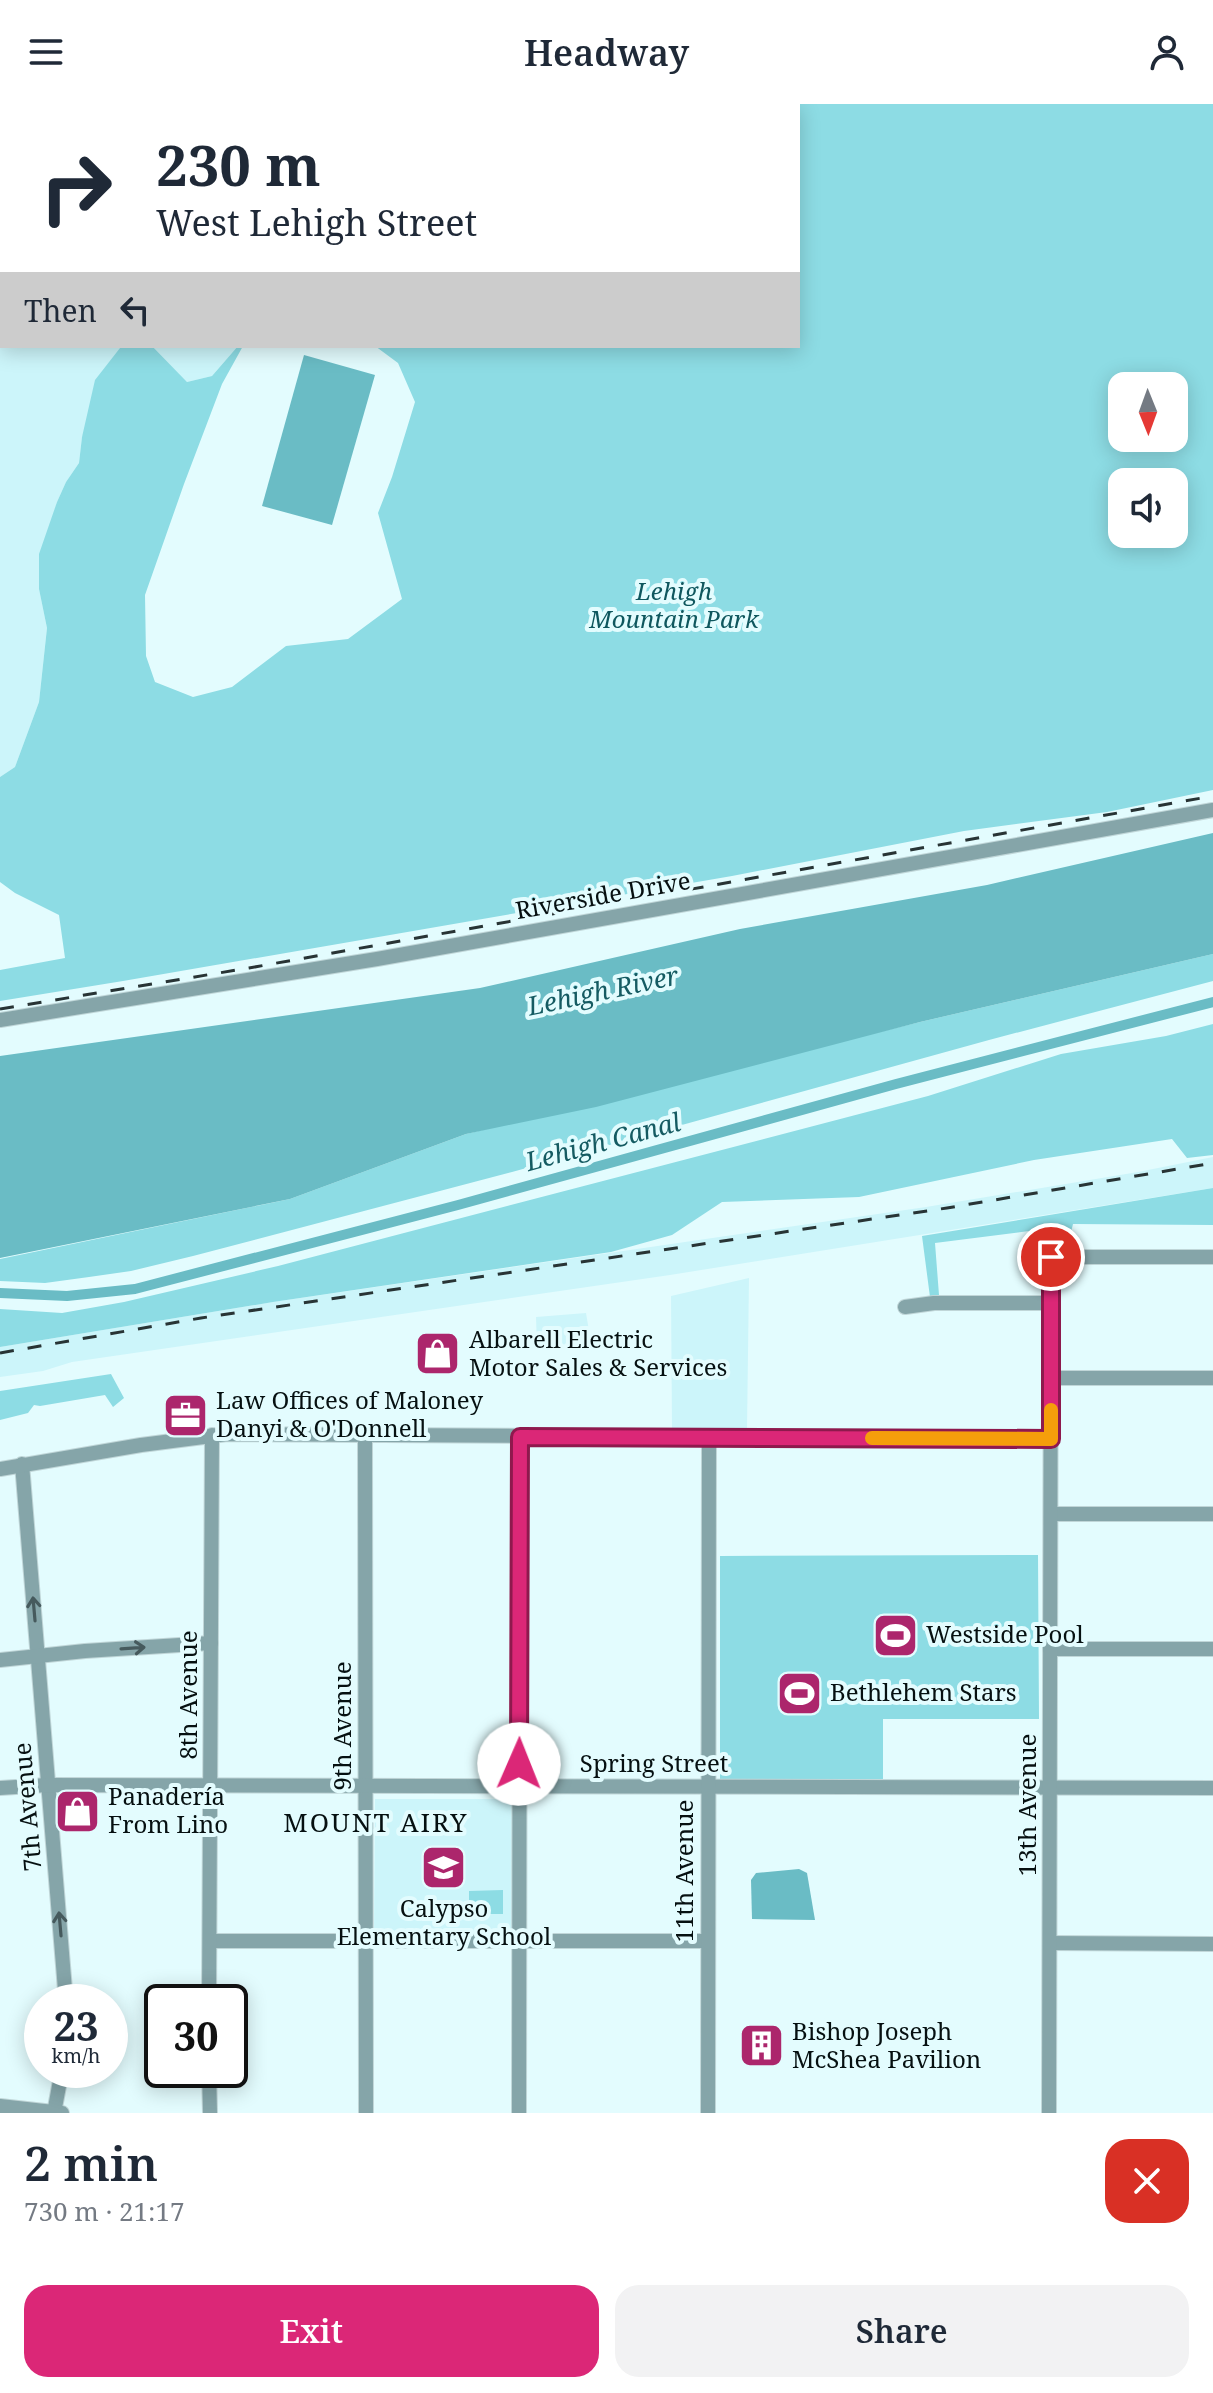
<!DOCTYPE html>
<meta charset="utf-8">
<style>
body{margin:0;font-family:"Noto Serif",serif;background:#f2f2f3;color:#1f2937;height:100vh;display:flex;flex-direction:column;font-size:30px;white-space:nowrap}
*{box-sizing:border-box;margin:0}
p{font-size:26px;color:#747a83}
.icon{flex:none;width:44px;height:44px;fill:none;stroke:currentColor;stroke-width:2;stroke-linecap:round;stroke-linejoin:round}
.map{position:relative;height:2009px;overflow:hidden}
.side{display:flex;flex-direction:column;background:#fff;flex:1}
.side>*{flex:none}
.guide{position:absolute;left:0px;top:0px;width:800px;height:244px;box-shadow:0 4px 20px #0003;background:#fff;color:#1f2937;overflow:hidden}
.needle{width:52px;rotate:179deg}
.buttons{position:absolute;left:1108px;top:268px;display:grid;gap:16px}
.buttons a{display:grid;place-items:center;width:80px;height:80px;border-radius:16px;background:#fff;box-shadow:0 4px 20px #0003;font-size:40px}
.speed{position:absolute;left:24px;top:1880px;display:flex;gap:16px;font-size:40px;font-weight:700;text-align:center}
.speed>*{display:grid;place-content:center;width:104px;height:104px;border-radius:50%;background:#fff;box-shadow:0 4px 20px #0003;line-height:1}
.speed small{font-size:20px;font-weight:400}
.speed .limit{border:4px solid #111;border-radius:12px;background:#fff;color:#111}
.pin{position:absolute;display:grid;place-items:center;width:68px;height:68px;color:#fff;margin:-34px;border:4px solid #fff;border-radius:50%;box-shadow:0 2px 8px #0007}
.me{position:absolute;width:88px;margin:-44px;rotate:1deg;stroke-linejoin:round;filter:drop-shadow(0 0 6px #0008)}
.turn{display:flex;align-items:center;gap:28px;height:168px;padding:0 24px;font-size:36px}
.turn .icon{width:104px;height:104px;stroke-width:2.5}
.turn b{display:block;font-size:56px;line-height:68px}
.then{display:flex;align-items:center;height:76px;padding:0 24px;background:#0003;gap:16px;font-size:30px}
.round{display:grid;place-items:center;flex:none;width:84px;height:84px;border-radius:24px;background:#f2f2f3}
.head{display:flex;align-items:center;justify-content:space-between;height:136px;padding:0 24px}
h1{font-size:48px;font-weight:600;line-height:60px}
.action{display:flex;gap:16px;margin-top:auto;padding:16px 24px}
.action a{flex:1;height:92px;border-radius:24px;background:#db2777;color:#fff;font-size:32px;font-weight:600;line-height:92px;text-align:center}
.action a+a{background:#f2f2f3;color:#1f2937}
header{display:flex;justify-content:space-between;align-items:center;height:104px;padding:0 24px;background:#fff;font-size:36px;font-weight:600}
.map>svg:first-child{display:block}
</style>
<header><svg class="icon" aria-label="menu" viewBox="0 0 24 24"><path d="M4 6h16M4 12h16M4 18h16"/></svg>Headway<svg class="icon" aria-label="person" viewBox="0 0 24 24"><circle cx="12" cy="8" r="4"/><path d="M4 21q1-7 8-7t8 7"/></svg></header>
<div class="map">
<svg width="1213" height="2009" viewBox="0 0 1213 2009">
<rect width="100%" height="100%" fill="#e3fcfe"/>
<g fill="#ccf5fa">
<polygon points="2,50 2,242 130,242 120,244 82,333 79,359 66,378 57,398 50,422 39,485 47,524 39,598 15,663 0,673 0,53"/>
<polygon points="152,242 238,242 212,272 187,278"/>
<polygon points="1213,1053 1213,1084 670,1171 72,1258 43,1267 0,1273 0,1243 273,1198 926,1103 1138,1068"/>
<polygon points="749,1174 747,1325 672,1325 671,1192"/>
<polygon points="586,1209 591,1239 537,1245 536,1213"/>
<polygon points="375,1695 513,1695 513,1832 374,1831"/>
</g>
<g fill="#8ddce4" fill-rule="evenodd">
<path d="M466,0h747v686l-106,22 -143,19 -232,45 -609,105 -123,20v-31l65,-12 -6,-43 -44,-22 -15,-11v-105l15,-10 24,-65 8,-74 -8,-39v-35l18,-52 9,-20 13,-19 3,-26 13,-57 25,-32 32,-2 35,36 25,-6 26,-30h5l-21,38 -38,100 -39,111 1,61 9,26 38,15 39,-10 54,-41 62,-7 54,-40 -24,-86 14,-36 23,-75 -17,-39 -23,-17h423v-240h-336zM1122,282h52v52h-52zM1122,378h52v52h-52z"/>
<polygon points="1213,850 1213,877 989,936 512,1068 193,1152 131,1167 89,1173 45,1179 0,1177 0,1155 290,1095 466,1030 920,918"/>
<polygon points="1213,920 1213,1051 1187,1054 1172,1035 1034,1056 859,1093 722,1098 672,1131 611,1148 273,1198 0,1243 0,1205 62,1209 124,1198 278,1162 928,992 1061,950 1166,932"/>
<polygon points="1213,1084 1213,1121 1073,1120 1068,1140 1031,1142 1029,1127 935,1139 939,1191 930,1193 922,1132"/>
<polygon points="111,1270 124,1294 113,1303 105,1291 40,1302 34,1301 28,1309 0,1316 0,1287"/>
<polygon points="1038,1451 1039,1615 883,1615 883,1675 720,1675 720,1452"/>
<polygon points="503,1786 503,1810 469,1810 469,1787"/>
</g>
<g fill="#6abcc5">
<polygon points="304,251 375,271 332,421 262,402"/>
<polygon points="1213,729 1213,850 920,918 596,1003 466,1030 290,1095 0,1154 0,952 480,884 740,825 987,781"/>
<polygon points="889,1514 911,1523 896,1552 876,1544"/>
<polygon points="799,1765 807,1769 815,1816 752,1815 751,1776 756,1769"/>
</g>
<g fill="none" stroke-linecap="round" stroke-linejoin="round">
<polyline stroke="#6abcc5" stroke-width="10" points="0,1189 67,1192 135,1185 458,1101 896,980 1213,898"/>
<defs>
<g id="minor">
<polyline points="94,0 97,2"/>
<polyline points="19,2 20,0"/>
<polyline points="249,2 250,0"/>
<polyline points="0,30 2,27"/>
<polyline points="0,916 377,855 1213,706"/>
<polyline points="905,1203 934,1199 1052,1199"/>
<polyline points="1052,1274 1213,1274"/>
<polyline points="365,1332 366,2009"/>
<polyline points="22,1360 66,1898"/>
<polyline points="0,1365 141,1341 227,1330 1051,1335"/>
<polyline points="1051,1410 1213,1410"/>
<polyline points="1050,1545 1213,1545"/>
<polyline points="0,1556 85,1547 211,1539"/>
<polyline points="0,1684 47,1681 1213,1684"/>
<polyline points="210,1837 708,1837"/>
<polyline points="1050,1839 1213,1840"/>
<polyline points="209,1898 212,1331"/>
<polyline points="209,1966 210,2009"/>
<polyline points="0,2002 62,2009"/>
<polyline points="54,2009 62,1966"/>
<polyline points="519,2009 520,1333"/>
<polyline points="708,2009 709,1333"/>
<polyline points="1049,2009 1051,1153 1213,1153"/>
</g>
</defs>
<use href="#minor" stroke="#c0d6d8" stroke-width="16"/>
<use href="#minor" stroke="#85a5a9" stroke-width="14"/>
<g stroke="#283435" stroke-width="3" stroke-dasharray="14 14" stroke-linecap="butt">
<polyline points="0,905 249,864 1213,692"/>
<polyline points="0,1249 201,1214 947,1104 1213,1059"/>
</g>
</g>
<defs><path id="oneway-shaft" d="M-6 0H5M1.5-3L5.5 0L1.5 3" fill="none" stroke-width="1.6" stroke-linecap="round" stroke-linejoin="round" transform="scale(2)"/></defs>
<g stroke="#465a5d">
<use href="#oneway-shaft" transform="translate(34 1505) rotate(-95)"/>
<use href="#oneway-shaft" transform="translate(133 1544) rotate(-4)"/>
<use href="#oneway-shaft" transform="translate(60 1820) rotate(-95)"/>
</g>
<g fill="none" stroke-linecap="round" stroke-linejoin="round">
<defs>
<polyline id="route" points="519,1660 520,1333 1051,1335 1051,1153"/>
</defs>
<use href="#route" stroke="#8e194d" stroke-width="20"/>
<use href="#route" stroke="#db2777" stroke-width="14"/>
<polyline stroke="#f59e0b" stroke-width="14" points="872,1334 1051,1335 1051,1306"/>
</g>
<defs>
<symbol id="shop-square" viewBox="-11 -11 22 22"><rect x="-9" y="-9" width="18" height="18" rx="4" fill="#ac266c" stroke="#e3fcfe"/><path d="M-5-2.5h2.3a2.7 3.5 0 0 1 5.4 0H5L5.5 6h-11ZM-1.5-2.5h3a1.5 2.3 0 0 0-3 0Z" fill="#fff"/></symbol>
<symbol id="office-square" viewBox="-11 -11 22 22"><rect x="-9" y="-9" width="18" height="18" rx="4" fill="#ac266c" stroke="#e3fcfe"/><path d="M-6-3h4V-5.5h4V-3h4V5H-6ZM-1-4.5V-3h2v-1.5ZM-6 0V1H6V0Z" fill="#fff"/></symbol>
<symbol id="stadium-square" viewBox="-11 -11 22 22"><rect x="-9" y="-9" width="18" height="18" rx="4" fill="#ac266c" stroke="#e3fcfe"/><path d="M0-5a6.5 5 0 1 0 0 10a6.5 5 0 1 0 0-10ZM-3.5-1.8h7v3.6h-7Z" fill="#fff"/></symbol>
<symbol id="school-square" viewBox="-11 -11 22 22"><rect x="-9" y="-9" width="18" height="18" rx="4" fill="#ac266c" stroke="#e3fcfe"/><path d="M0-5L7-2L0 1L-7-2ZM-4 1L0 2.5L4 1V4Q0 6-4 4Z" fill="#fff"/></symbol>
<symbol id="building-square" viewBox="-11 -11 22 22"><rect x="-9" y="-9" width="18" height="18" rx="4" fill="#ac266c" stroke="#e3fcfe"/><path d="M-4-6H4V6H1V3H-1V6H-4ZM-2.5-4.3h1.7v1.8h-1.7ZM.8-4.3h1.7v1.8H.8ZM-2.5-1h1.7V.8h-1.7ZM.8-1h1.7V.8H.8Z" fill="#fff"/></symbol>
</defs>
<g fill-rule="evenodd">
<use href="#shop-square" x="412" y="1224" width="51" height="51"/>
<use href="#office-square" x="160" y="1286" width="51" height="51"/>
<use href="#stadium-square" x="870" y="1506" width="51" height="51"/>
<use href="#stadium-square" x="774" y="1564" width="51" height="51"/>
<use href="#shop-square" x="52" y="1682" width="51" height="51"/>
<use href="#school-square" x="418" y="1738" width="51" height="51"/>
<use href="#building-square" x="736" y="1916" width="51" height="51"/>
</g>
<g text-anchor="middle" stroke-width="8" stroke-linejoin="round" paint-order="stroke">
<g font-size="24" font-style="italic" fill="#0f575e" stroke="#e3fcfe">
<text x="674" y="496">Lehigh<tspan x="674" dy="28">Mountain Park</tspan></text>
</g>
<g font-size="24" fill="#061011" stroke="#e3fcfe">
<text transform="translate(603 792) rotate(-10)" y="8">Riverside Drive</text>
<text transform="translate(189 1591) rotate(-90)" y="8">8th Avenue</text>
<text transform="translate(343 1622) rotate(-90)" y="8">9th Avenue</text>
<text x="654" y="1668">Spring Street</text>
<text transform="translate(1028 1701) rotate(-90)" y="8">13th Avenue</text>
<text transform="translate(28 1703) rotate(-95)" y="8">7th Avenue</text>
<text transform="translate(685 1767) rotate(-90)" y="8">11th Avenue</text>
</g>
<g font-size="24" fill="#061011" stroke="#e3fcfe" text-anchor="start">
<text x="469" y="1244">Albarell Electric<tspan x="469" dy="28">Motor Sales &amp; Services</tspan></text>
<text x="216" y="1305">Law Offices of Maloney<tspan x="216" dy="28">Danyi &amp; O'Donnell</tspan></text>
<text x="926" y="1539">Westside Pool</text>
<text x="830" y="1597">Bethlehem Stars</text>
<text x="108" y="1701">Panadería<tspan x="108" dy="28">From Lino</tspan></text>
<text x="444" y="1813" text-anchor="middle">Calypso<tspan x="444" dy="28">Elementary School</tspan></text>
<text x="792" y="1936">Bishop Joseph<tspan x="792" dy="28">McShea Pavilion</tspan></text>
</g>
<g font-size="26" font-style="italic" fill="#155b62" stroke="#e3fcfe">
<text transform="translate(603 887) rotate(-12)" y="9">Lehigh River</text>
<text transform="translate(603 1038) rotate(-15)" y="9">Lehigh Canal</text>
</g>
<g font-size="26" letter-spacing="2" fill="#061011" stroke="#e3fcfe">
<text x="376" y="1728">MOUNT AIRY</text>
</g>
</g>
</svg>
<div class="buttons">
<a><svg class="needle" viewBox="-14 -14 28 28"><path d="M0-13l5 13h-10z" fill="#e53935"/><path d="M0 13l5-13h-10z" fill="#747a83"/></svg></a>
<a><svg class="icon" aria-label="sound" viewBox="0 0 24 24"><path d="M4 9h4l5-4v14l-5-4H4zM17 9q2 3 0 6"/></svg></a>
</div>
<div class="speed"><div>23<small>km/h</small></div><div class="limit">30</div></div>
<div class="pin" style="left:1051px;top:1153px;background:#d93025"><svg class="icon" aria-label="arrive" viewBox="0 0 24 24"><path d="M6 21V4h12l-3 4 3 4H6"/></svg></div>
<svg class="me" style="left:519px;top:1660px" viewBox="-20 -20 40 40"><circle r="19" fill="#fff"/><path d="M0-13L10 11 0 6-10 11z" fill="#db2777"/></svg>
<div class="guide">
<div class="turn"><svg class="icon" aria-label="right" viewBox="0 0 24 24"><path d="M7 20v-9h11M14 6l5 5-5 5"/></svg><div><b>230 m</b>West Lehigh Street</div></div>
<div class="then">Then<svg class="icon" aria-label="left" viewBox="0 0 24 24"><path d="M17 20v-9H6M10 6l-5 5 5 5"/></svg></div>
</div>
</div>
<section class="side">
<div class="head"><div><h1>2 min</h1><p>730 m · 21:17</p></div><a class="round" style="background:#d93025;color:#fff"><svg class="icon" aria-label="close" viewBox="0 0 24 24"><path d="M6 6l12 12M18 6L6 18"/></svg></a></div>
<div class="action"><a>Exit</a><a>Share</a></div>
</section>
